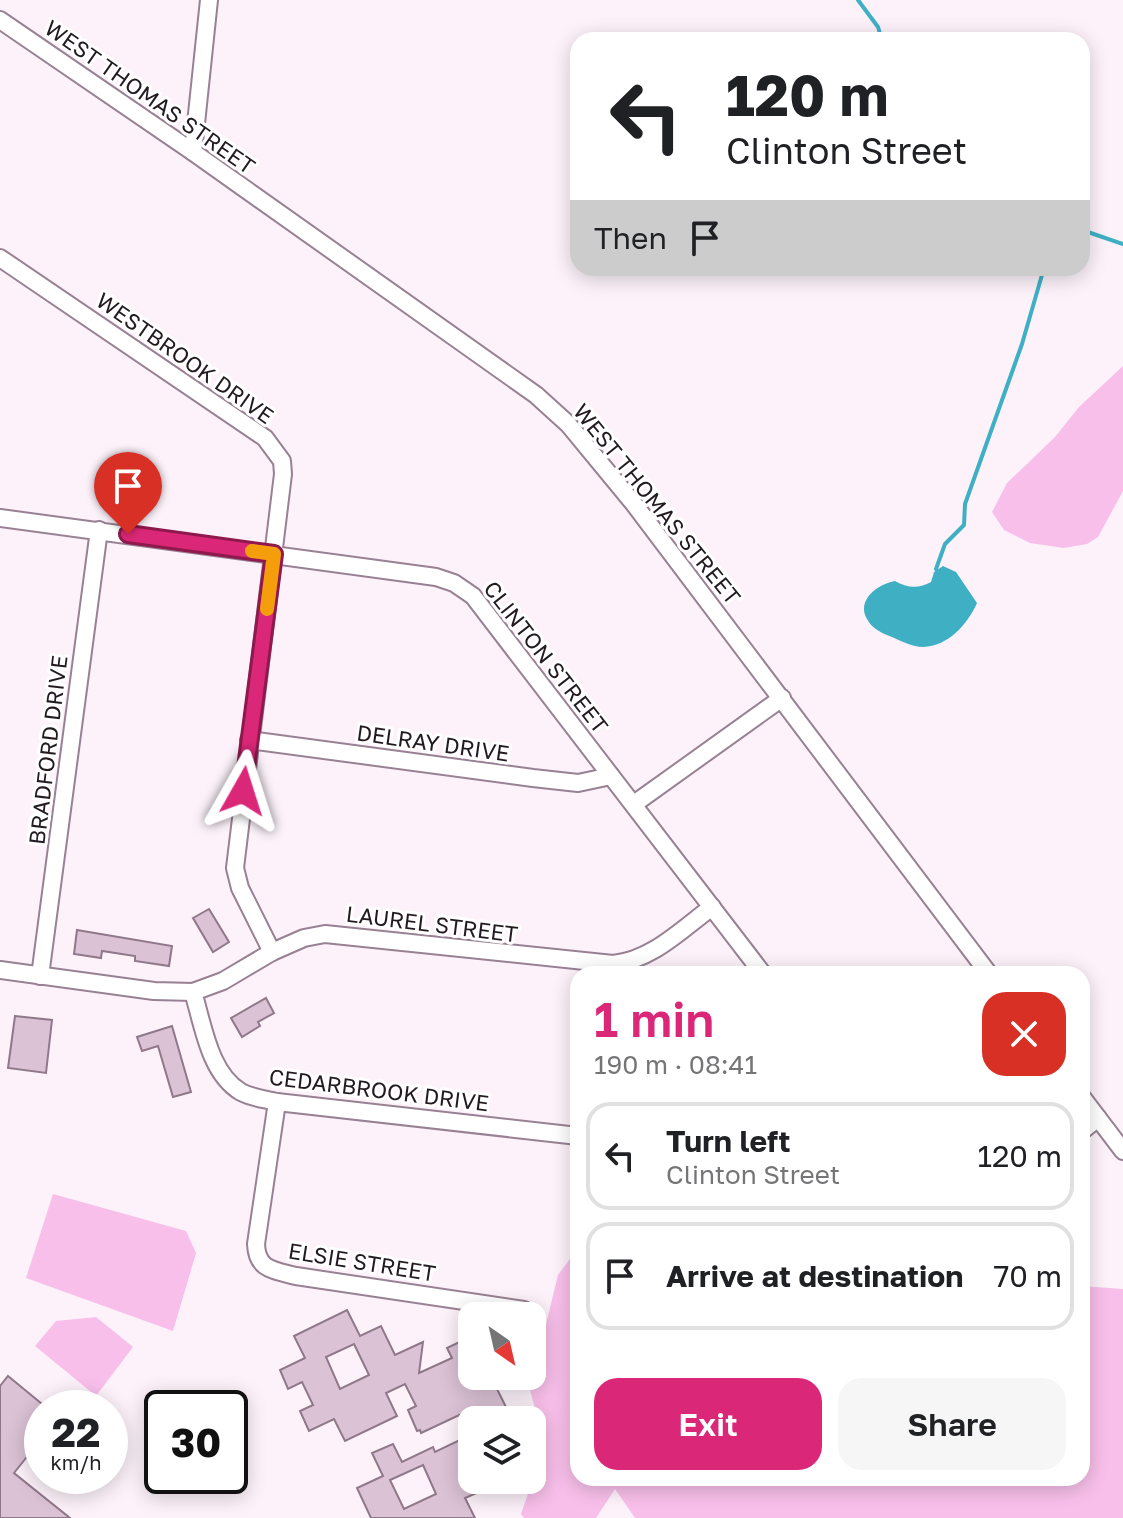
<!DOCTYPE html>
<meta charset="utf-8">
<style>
body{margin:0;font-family:"Golos Text",sans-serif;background:#f6f6f6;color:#202124;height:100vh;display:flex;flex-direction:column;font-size:30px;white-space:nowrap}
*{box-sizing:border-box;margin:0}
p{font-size:26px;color:#757577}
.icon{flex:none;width:44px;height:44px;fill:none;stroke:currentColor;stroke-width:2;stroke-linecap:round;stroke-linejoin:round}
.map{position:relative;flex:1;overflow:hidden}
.drawer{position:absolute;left:570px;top:966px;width:520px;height:520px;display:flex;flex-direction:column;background:#fff;border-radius:24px;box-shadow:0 4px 20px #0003}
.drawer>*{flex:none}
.guide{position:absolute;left:570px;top:32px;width:520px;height:244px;border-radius:24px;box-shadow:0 4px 20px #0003;background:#fff;color:#202124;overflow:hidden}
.needle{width:52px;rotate:146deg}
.fabs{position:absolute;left:458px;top:1302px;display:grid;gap:16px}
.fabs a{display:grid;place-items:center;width:88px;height:88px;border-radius:16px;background:#fff;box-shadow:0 4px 20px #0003;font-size:40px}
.speed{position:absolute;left:24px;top:1390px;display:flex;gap:16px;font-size:40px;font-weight:700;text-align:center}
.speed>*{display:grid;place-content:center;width:104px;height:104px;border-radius:50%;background:#fff;box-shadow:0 4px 20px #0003;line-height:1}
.speed small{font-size:20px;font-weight:400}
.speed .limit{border:4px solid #111;border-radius:12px;background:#fff;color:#111}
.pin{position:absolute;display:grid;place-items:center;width:68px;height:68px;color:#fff;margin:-82px -34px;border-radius:50% 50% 50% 0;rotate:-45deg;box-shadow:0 0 8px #0007}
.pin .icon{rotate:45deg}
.me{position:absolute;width:88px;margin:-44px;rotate:6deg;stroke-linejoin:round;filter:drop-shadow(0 0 6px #0008)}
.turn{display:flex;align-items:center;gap:28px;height:168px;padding:0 24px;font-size:36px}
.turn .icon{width:104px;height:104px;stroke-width:2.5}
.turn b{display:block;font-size:56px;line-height:68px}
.then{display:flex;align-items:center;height:76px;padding:0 24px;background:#0003;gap:16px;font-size:30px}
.round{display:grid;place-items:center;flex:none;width:84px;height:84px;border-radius:24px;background:#f6f6f6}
.summary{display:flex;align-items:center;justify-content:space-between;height:136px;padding:0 24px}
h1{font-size:48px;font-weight:600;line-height:60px;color:#db2777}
.button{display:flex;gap:16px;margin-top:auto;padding:16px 24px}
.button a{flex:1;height:92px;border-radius:24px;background:#db2777;color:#fff;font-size:32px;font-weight:600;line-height:92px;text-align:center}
.button a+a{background:#f6f6f6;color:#202124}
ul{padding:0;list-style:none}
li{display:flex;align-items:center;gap:24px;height:108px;margin:0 16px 12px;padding:0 8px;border:4px solid #e0e0e0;border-radius:24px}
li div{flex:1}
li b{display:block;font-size:30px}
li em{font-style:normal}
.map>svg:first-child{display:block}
</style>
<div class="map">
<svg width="1123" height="1518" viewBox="0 0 1123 1518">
<rect width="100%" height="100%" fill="#fdf2fa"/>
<g fill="#f8bfea">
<polygon points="1123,366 1123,491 1098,537 1087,544 1064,548 1030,543 1004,530 992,512 1007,483 1055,437 1079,407"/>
<polygon points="53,1194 186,1231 196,1253 173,1331 26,1278"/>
<polygon points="578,1248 578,1478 1082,1478 1082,1286 1123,1289 1123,1518 635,1518 615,1489 596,1518 524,1518 521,1514 545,1445 530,1390 558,1275"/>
<polygon points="96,1317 133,1347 96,1396 35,1346 56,1321"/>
</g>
<path fill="#3fb0c4" d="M943,566l13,6 21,31c-10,23 -34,49 -62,43 -8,-2 -16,-6 -23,-9 -10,-4 -20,-8 -25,-18 -11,-19 11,-35 28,-38 12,7 24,8 36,1l3,-10z"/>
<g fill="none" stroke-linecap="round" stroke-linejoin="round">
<g stroke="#3fb0c4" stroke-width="4">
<polyline points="858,0 878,27 882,40"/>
<polyline points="1082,230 1123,244"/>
<polyline points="936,569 945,544 964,525 965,504 1022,344 1044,268"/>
</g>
</g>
<g fill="#dbc2d5" stroke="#8f7889" stroke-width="2" fill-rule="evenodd">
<polygon points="209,909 229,942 213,952 193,918"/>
<polygon points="77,930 172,946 169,966 135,961 135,956 102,951 101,958 74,954"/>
<polygon points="266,998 274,1013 258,1022 260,1026 242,1037 231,1018"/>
<polygon points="15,1016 52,1020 46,1073 8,1068"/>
<polygon points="172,1026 191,1092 173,1097 158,1046 142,1051 137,1037"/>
<path d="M347,1310l13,26 21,-10 14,29 28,-13 -4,31 33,-15 -5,-10 25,-12v40h30l4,8 -9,5 9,18 -29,13 -5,-11 -51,24 -1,-3 -3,1 -9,-21 8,-4 -11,-22 -19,9 11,23 -52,25 -11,-22 -25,12 -9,-20 13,-6 -11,-23 -14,7 -8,-19 25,-12 -11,-22zM354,1344l15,31 -29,14 -14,-32z"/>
<polygon points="8,1376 42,1404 42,1438 14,1473 70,1518 0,1518 0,1386"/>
<path d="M464,1438l8,17v25h12l4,8 -23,10 10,20h-104l-14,-30 26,-12 -11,-23 21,-9 9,18 31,-15 2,5zM423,1465l13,29 -32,15 -14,-29z"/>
</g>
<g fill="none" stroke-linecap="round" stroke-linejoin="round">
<defs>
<g id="minor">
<polyline points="0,20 193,152 536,395 568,424 634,504 989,974"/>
<polyline points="193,152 209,0"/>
<polyline points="0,258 265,438 282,461 283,474 235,868 240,888 272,952"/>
<polyline points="0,518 436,577 454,583 473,596 763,974"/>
<polyline points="249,740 533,778 578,783 611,776"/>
<polyline points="634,804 782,698"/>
<path d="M0,970l154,21 39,1 30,-11 49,-29 32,-14 21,-4 288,30c39,-4 68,-34 99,-57"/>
<polyline points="40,976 99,530"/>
<path d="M193,992c10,32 16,81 48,100 11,6 24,7 36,10l301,34"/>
<polyline points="1082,1097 1123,1151"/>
<path d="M277,1102l-21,142c1,26 17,26 40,32l228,34"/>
<polyline points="1082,1131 1098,1118"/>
</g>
</defs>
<use href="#minor" stroke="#988193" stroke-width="20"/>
<use href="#minor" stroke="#fff" stroke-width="16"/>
</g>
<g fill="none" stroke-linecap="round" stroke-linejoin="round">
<defs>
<polyline id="route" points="128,534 274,554 243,791"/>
</defs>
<use href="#route" stroke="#8e194d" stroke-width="20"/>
<use href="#route" stroke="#db2777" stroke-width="14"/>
<polyline stroke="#f59e0b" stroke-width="14" points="252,551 274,554 267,609"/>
</g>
<g text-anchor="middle" stroke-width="6" stroke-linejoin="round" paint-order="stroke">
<g font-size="22" fill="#221a20" stroke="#fff">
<text transform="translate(150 97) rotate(35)" y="8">WEST THOMAS STREET</text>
<text transform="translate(185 358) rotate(35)" y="8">WESTBROOK DRIVE</text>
<text transform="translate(657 504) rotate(51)" y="8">WEST THOMAS STREET</text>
<text transform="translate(546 657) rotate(52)" y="8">CLINTON STREET</text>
<text transform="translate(433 743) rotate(8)" y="8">DELRAY DRIVE</text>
<text transform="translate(48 750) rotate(-83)" y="8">BRADFORD DRIVE</text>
<text transform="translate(432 924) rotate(7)" y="8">LAUREL STREET</text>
<text transform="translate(379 1090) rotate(7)" y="8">CEDARBROOK DRIVE</text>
<text transform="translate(362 1262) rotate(9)" y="8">ELSIE STREET</text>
</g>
</g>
</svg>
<div class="fabs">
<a><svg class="needle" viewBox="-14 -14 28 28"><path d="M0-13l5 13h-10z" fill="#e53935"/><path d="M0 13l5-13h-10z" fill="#757577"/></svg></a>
<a><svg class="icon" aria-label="layers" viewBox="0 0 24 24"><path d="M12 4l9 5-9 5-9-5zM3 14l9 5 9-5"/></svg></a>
</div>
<div class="speed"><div>22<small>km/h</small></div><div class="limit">30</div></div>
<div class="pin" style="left:128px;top:534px;background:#d93025"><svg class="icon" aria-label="arrive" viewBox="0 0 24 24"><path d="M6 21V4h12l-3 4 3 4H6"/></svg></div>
<svg class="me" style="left:243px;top:791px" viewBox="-20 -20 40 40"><path d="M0-17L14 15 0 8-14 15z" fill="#db2777" stroke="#fff" stroke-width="4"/></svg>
<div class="guide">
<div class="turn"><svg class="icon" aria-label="left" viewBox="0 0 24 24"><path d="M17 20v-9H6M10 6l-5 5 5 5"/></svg><div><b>120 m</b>Clinton Street</div></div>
<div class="then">Then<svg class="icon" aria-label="arrive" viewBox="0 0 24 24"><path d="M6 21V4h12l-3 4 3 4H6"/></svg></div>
</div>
<section class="drawer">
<div class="summary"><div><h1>1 min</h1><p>190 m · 08:41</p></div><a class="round" style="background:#d93025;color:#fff"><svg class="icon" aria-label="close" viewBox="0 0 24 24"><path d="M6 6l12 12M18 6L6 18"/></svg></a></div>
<ul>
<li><svg class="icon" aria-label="left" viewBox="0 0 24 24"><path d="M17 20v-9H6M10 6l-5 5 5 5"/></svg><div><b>Turn left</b><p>Clinton Street</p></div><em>120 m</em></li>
<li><svg class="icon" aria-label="arrive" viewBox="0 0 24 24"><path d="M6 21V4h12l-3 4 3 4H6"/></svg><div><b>Arrive at destination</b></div><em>70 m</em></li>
</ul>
<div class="button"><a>Exit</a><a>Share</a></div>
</section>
</div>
